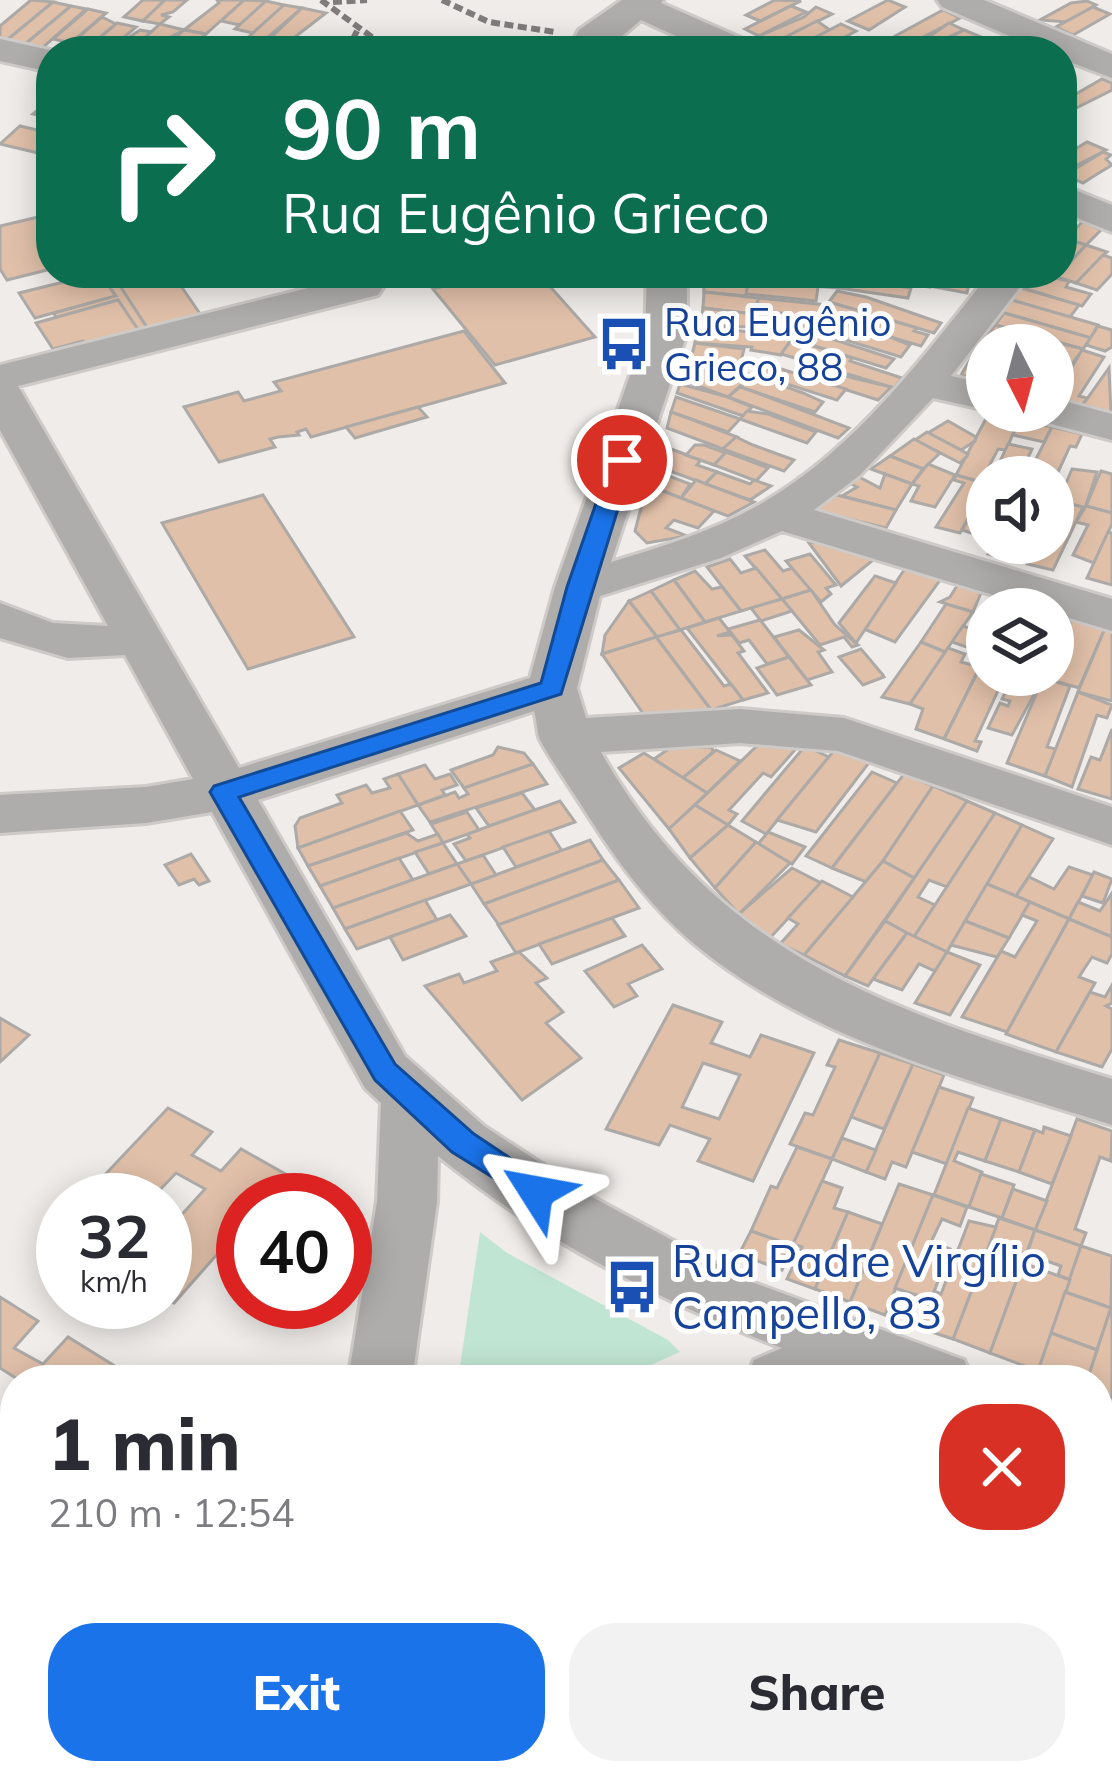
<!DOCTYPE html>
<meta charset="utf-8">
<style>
body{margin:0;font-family:Mulish,sans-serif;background:#f2f2f3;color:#2b2b33;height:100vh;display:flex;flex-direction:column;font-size:45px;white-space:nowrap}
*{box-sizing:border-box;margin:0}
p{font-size:39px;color:#7c7c81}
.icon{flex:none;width:66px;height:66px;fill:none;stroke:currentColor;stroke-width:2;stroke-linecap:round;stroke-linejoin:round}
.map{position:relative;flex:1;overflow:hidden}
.drawer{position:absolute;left:0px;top:1365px;width:1113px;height:420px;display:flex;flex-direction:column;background:#fff;border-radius:48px 48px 0 0;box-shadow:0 6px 30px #0003}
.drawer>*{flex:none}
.guide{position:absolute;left:36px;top:36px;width:1041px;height:252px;border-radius:48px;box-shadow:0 6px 30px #0003;background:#0b6e4f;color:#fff;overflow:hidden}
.needle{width:78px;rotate:174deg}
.fabs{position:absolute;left:966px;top:324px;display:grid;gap:24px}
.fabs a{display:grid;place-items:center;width:108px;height:108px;border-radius:50%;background:#fff;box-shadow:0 6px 30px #0003;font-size:60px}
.speed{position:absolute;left:36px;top:1173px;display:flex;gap:24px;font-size:60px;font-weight:700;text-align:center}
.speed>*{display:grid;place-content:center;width:156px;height:156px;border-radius:50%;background:#fff;box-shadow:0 6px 30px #0003;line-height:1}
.speed small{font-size:30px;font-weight:400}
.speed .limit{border:18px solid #d22;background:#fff;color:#111}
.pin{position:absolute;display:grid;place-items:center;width:102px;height:102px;color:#fff;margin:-51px;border:6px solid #fff;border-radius:50%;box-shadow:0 3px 12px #0007}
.me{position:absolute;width:132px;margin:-66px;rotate:304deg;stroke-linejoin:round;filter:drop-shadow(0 0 9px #0008)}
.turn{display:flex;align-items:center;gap:42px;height:252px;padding:0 48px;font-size:54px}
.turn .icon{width:156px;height:156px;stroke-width:2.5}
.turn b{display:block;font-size:84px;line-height:102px}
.round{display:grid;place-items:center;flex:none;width:126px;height:126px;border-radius:48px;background:#f2f2f3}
.head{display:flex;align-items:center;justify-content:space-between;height:204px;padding:0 48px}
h1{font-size:72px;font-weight:800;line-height:90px}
.action{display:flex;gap:24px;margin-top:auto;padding:24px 48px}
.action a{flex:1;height:138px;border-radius:48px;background:#1a73e8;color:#fff;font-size:48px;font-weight:800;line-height:138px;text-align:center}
.action a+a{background:#f2f2f3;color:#2b2b33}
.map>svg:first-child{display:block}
</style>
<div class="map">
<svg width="1112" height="1785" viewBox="0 0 1112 1785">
<rect width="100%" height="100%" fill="#efece9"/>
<polygon fill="#c1e5d3" points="480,1232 507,1253 668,1340 680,1352 617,1380 458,1380"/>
<g fill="#e1c0a9" stroke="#aca9a6" stroke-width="3" fill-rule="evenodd">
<polygon points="31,0 53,2 6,41 0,40 0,26"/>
<polygon points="143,0 165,0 143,21 124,17"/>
<polygon points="165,0 187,0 173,12 161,15 169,17 160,24 143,21"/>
<polygon points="244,0 266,1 240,25 221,21"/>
<polygon points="244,0 206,34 184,30 219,3 217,0"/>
<polygon points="775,0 801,1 760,21 746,15"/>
<polygon points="888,0 905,7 869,30 848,21"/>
<polygon points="266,1 284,5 253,33 235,29"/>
<polygon points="1087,1 1096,5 1067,22 1040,20 1071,3"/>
<polygon points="53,2 71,6 24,45 6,41"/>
<polygon points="284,5 302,8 259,45 243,42"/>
<polygon points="71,6 86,9 41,49 24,45"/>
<polygon points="791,6 806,12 759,36 745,29"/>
<polygon points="816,7 832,14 774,43 759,36 804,17"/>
<polygon points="1093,7 1110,14 1073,35 1056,27"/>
<polygon points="302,8 326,13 287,43 323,51 262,46"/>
<polygon points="88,9 106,13 71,43 53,39"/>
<polygon points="943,10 960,18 902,48 886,41"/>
<polygon points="102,17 116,24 84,51 62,51"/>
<polygon points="817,21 830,30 791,50 774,43"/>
<polygon points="117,23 136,27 108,51 84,51"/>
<polygon points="949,23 964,30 933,44 924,40"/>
<polygon points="160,24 184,30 157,44 142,40"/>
<polygon points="841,24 856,31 819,51 795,48"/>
<polygon points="140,30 151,32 130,51 108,51"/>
<polygon points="184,30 206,34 189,50 166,46"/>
<polygon points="964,30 981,37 957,50 925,51"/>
<polygon points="1102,79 1112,83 1112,90 1062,115 1062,102"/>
<polygon points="51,99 51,156 0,144 20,126 37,130 50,118 33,114"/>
<polygon points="1087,142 1106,150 1062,173 1062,157"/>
<polygon points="1103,152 1111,155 1106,159 1112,165 1094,176 1083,183 1065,175"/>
<polygon points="51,214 51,269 7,280 0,269 0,226"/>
<polygon points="1083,221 1101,230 1086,245 1066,239"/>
<polygon points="1066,239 1086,245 1062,271 1062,243"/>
<polygon points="1086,245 1107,252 1076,283 1057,277"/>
<polygon points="1103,255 1112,258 1112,274 1097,290 1076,283"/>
<polygon points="100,273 116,296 35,318 19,293"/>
<polygon points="172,273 203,318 150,332 112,274"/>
<polygon points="495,273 538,273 595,337 495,365 433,289"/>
<polygon points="799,273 846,273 839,288 798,285"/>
<polygon points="861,273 908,273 933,277 930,287 859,277"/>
<polygon points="908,273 993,273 983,285"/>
<polygon points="1031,273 1069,281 1066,287 1091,294 1082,306 1019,287"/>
<polygon points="113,275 149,331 140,333 118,300 56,318 54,313 116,296 103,278"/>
<polygon points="703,277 749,280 746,296 704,292"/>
<polygon points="933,277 969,283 967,293 930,286"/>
<polygon points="843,278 911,288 908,298 839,288"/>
<polygon points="749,280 818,287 816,301 746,294"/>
<polygon points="1018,287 1079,305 1070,317 1008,299"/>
<polygon points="837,291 866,297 941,323 934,333 829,302"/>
<polygon points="704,292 758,298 759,298 754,314 703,308"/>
<polygon points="759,298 827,305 818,321 789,318 790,314 754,310"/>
<polygon points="1008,299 1098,325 1091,338 998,311"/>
<polygon points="118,300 141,334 88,349 83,341 53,349 36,323"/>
<polygon points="829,302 917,328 914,331 928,335 921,346 820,316"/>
<polygon points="703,308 754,314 816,321 804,338 757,333 758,327 700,326"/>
<polygon points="1004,313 1022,318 1091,338 1083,349 995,325"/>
<polygon points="830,320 885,335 910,345 901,357 819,332"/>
<polygon points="995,325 1033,335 1025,345 987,336"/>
<polygon points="700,326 757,333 794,337 781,355 751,350 752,347 695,343"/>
<polygon points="1098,326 1112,330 1112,347 1105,351 1086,345"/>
<polygon points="810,330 823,336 894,359 886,368 792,339 804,338"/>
<polygon points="464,331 505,383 311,437 306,429 297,432 299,435 278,437 270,439 275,447 219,462 184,407 238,392 244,401 281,391 274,382"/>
<polygon points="792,339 852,358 850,361 902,378 894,388 781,354"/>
<polygon points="1045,339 1083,349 1073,363 1053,357 1053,345 1040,345"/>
<polygon points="695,343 744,349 738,372 689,366"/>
<polygon points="1082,350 1104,357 1079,396 1087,398 1082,406 1053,399"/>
<polygon points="974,353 987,357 987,382 961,375"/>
<polygon points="810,364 853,378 891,387 878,400 800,375"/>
<polygon points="767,365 781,369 846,389 837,400 755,374"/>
<polygon points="689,366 732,371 753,375 728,397 682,380"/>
<polygon points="1109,368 1111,414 1082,406"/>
<polygon points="753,375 803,393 823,402 815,412 740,387"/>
<polygon points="680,384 728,397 752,407 743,416 677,393"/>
<polygon points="740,387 752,391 849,428 838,438 728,397"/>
<polygon points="676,397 740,419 728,432 671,412"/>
<polygon points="418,407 427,417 355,438 346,427"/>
<polygon points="747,411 768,414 816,432 807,443 740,419"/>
<polygon points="671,412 693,420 737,437 723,449 667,428"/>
<polygon points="989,413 1020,418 1006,450 998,449 985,474 992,476 987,484 956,475"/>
<polygon points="1019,420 1052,427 1044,442 1013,435"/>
<polygon points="948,421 976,437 975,441 961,450 928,433"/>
<polygon points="1052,427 1082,434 1076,447 1070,446 1053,483 1053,477 1027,477"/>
<polygon points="927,432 968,454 967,456 960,463 915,440"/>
<polygon points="736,437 753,445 794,460 784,471 723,449"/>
<polygon points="914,439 940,453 923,469 890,456"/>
<polygon points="1008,444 1032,449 1019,477 993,477"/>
<polygon points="660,445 701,460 697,465 717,472 705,484 654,465"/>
<polygon points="695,445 704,445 726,453 714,465 686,455"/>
<polygon points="726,452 768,468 756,481 714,465"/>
<polygon points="890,456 923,469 912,484 871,469"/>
<polygon points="928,464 955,475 935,507 911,501 919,486 912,484"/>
<polygon points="1072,469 1097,472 1085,508 1053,500 1056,491 1062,493"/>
<polygon points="653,470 690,484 681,498 647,485"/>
<polygon points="1101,471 1112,474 1112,513 1086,506"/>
<polygon points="717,472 750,484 754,480 771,486 750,500 705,484"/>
<polygon points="885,474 912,484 896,510 842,496 857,487 849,483 859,477 880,488"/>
<polygon points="956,475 987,484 960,533 936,527 964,483 954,480"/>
<polygon points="696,480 706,484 754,502 728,516 681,498"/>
<polygon points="647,485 681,498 714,511 698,528 674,520 666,528 687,536 647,543 635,531"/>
<polygon points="833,494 896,510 886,528 812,510"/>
<polygon points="263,495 354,637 248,669 162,523"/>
<polygon points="980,497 987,499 987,538 962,530"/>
<polygon points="1059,501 1083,507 1053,570 1027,564 1037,543 1053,543 1053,512"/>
<polygon points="1086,506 1112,513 1112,524 1094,563 1073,555 1088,525 1076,522"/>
<polygon points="1108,532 1112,533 1112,585 1087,578"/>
<polygon points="820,542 878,556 841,586 809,543"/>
<polygon points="994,543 1021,543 1029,546 1020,562 988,554"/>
<polygon points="765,550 783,571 793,568 811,590 782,599 745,556"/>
<polygon points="810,554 836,585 826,588 831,594 821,602 786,561"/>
<polygon points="730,559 741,573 756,568 782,599 741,611 707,567"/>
<polygon points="909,563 946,572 895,642 864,629"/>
<polygon points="695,571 712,589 722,587 741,611 705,622 674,580"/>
<polygon points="875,576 896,583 856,643 839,623"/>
<polygon points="963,576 986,581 973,612 940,602 950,597"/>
<polygon points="674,580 705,622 680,630 651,591"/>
<polygon points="811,590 835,625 858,645 852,647 844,637 820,645 782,599"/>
<polygon points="651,591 680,630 657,637 629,601"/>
<polygon points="782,599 792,611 761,621 751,608"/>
<polygon points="629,601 657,637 602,654 605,635"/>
<polygon points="946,604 973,612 945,652 921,642"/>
<polygon points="1077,609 1109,619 1079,688 1041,677 1053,675 1053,655"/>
<polygon points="719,618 730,632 717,636 732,635 744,651 738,653 768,693 743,700 687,628"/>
<polygon points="1109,619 1112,621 1112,701 1078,692"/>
<polygon points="760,620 761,621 789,657 767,664 749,640 739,643 728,629"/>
<polygon points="963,626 987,634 978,651 952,642"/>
<polygon points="681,630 724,686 731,684 743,700 711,710 656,637"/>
<polygon points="799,630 824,650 818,652 832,672 807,680 774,637"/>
<polygon points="656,637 711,710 644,715 602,654"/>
<polygon points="921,642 945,652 910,704 882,697"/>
<polygon points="948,648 965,654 961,662 980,667 944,739 916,729 923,709 910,704"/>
<polygon points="861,649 883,675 884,677 863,685 839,657"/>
<polygon points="987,653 987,675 1014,675 1010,684 1002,682 975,741 981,742 977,751 944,739"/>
<polygon points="789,657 811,685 777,695 757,668"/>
<polygon points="1014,675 1043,678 1012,735 988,728 1000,703 1008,706 1010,701 1002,699"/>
<polygon points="1043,678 1070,686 1047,747 1056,749 1045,776 1007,763"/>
<polygon points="1078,692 1112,705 1107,718 1097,715 1072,787 1045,776"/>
<polygon points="1112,729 1112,799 1078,789 1091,757 1100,760"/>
<polygon points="801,743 771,777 763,773 729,810 737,814 728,825 695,805 758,745"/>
<polygon points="805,746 829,757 766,834 742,821"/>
<polygon points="498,747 524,753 533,764 464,788 451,770 493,755"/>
<polygon points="712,747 713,752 683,778 654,759 670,748"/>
<polygon points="837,747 871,760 816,832 777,820"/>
<polygon points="716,750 740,761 707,793 683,778"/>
<polygon points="644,753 707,793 669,829 619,768"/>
<polygon points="533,764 547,784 430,822 418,805 455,792 459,798 468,794 464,788"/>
<polygon points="425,765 435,779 450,774 457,785 442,790 445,795 418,805 398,774"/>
<polygon points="872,772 897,783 832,868 806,856"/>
<polygon points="398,774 418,805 298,848 295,826 300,818 342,803 337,795 366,785 372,793 390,788 384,779"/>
<polygon points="904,774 933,786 883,861 866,882 832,868"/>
<polygon points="933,786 967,801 914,878 883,861"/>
<polygon points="522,793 535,810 489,826 476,808"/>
<polygon points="560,801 575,822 466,861 454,844 470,838 467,834"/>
<polygon points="967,801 995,813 947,887 929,880 918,897 935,905 914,937 885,921"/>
<polygon points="695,805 728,825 690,858 669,829"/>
<polygon points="400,811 413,830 308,866 298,848"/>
<polygon points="467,812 479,830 443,843 431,824"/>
<polygon points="995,813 1022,825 947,952 914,937"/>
<polygon points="728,825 756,842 715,888 690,858"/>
<polygon points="1022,825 1053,839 1016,896 987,884"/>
<polygon points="549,831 562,851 516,867 503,847"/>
<polygon points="768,832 805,847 792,864 758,844"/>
<polygon points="406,833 418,841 438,834 443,843 320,886 308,866"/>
<polygon points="590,840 603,860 484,904 471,884"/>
<polygon points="756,842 790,863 739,914 715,888"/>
<polygon points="443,843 457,864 429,874 415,852"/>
<polygon points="191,854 209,881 199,885 194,879 179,885 165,865"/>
<polygon points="483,855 496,875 471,884 457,864"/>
<polygon points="399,858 413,880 333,908 320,886"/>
<polygon points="603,860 619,880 499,925 484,904"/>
<polygon points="883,861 914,878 845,976 804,955"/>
<polygon points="457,864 471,884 345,929 333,908"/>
<polygon points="1069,867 1093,875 1069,919 1016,896 1029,877 1054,889"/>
<polygon points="792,868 821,883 769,939 739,914"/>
<polygon points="1094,872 1112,879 1103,903 1082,896"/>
<polygon points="619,880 639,908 516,953 498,925"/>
<polygon points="822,881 853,897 804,955 780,944 798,924 788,918"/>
<polygon points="987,884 1030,902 1009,938 965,921"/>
<polygon points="1112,893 1112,937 1069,919 1078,902 1100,911"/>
<polygon points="425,900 437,920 357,949 345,929"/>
<polygon points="1030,902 1069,919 1007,1032 962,1017 1001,951 1015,957 1037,921 1022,915"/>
<polygon points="450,915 466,936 403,960 390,937"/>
<polygon points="612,918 625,936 552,964 539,944"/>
<polygon points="1069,919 1112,937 1112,954 1107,963 1092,957 1079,977 1095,983 1056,1052 1006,1034"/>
<polygon points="885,921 907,933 868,986 845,976"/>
<polygon points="965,921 1009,938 997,957 951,945"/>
<polygon points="907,933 947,952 935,971 919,964 902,990 873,979"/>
<polygon points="642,945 662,969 628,984 637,996 614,1007 585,971"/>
<polygon points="519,952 547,978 536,983 563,1012 546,1023 581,1058 522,1100 425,986 459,974 464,983 497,971 491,962"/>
<polygon points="947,952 980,965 950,1015 915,1003"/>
<polygon points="1112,985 1112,1003 1106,1006 1112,1009 1112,1049 1102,1067 1056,1052 1090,992 1105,997"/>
<path d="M673,1005l49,17 -11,21 39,14 11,-22 53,18 -61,128 -55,-20 12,-22 -40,-14 -11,20 -53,-16zM703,1063l37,12 -21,44 -37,-12z"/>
<polygon points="0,1018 29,1035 0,1062"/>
<polygon points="839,1040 880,1053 832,1159 790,1144 805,1113 813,1115 835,1067 827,1065"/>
<polygon points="880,1053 913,1064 884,1129 851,1117"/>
<polygon points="913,1064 944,1075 906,1167 892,1162 885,1179 866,1172"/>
<polygon points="939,1087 973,1098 947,1164 912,1152"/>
<polygon points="168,1108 212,1132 192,1155 221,1171 241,1149 287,1175 265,1200 243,1200 243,1225 174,1303 165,1298 165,1233 205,1189 176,1173 150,1200 81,1200"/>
<polygon points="968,1108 1001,1119 985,1161 958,1152 954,1161 982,1172 969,1207 934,1195"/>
<polygon points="1001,1119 1035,1130 1019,1172 985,1161"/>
<polygon points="1077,1119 1112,1131 1111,1161 1100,1157 1075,1229 1086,1233 1081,1246 1035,1230"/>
<polygon points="1044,1127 1071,1136 1052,1184 1019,1172 1035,1130 1043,1133"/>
<polygon points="842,1138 876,1150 866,1172 832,1159"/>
<polygon points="797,1147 832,1159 793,1246 751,1231 771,1186 777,1188"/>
<polygon points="981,1174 1014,1185 1002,1218 969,1207"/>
<polygon points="822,1181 842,1188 834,1208 848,1212 815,1289 787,1279 802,1247 793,1244"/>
<polygon points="899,1184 933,1195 885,1315 850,1302"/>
<polygon points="1013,1189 1047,1201 1035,1230 1002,1218"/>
<polygon points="933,1195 967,1207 960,1226 942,1219 931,1242 950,1249 931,1300 895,1288"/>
<polygon points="848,1212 882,1224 850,1302 815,1289"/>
<polygon points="999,1218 1035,1230 990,1353 953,1339"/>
<polygon points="969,1221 996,1227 953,1339 920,1328 934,1291 941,1294"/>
<polygon points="1035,1230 1081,1246 1070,1280 1058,1275 1061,1266 1027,1254"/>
<polygon points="751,1231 793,1246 782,1270 739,1254"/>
<polygon points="1081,1246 1112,1256 1111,1308 1065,1292"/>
<polygon points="1023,1263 1070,1280 1038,1371 990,1353"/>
<polygon points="1065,1292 1111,1308 1097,1350 1051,1333"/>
<polygon points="0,1297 38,1321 14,1348 43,1364 68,1337 115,1366 103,1380 19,1380 0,1368"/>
<polygon points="1112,1305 1112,1398 1098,1393 1098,1380 1087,1380"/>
<polygon points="1051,1333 1097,1350 1087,1380 1063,1380 1038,1371"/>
<polygon points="15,1397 15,1482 0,1499 0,1413"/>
<polygon points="61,1770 218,1770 221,1781 50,1785"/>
<polygon points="471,1770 504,1770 501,1785 468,1785"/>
<polygon points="534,1770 652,1770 650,1785 578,1785 579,1778"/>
<polygon points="712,1770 930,1770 930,1785 710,1785"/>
</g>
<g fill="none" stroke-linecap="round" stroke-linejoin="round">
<defs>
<g id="minor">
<polygon points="622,0 663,0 661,3 752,43 757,51 709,51 641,20 604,51 568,51 579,30"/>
<polygon points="937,0 984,0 1112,54 1112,78 1062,59 1062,51 1044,51 942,7"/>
<polygon points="0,39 54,51 51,72 0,61"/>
<polygon points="1062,185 1112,205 1112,232 1062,212"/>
<path d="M647,273h40v60l-76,229c50,-15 100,-30 146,-56 97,-54 165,-148 233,-233h41l-80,103 36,8v26l-54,-12 -73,77 -46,35 298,89v32l-330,-100 -61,27 -121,38 -23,92 9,30 154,-9 104,9 268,89v38l-274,-94 -98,-8 -139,9c117,208 297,261 511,327v46c-142,-45 -304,-85 -420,-183 -42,-36 -76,-82 -105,-128 -7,-12 -47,-70 -48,-77 -2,-7 -2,-16 -5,-26l-276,89 147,256 79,70 110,72 152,82 218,80 9,20h-107l-12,-4 -10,4h-99l9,-20 28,-12c-121,-46 -243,-110 -344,-192l-1,46 -25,178h-64l29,-178 4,-99 -16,-15 -153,-276 -66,11 -146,10v-38l146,-8 47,-8 -68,-124 -57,3 -68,-20v-35l53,20 55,3 -108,-196v-65l364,-91 14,3 6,9 -6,9 -360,91 221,382 291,-90 25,-91 90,-254z"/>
<polygon points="1053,398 1112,414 1112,440 1036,420 1029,411 1053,411"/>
<polygon points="1098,1407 1112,1412 1112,1470 1098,1465"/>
<polygon points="1112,1577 1112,1662 1098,1667 1098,1583"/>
<polygon points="0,1646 15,1652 15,1756 0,1750"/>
<polygon points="249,1770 323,1770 319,1785 245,1785"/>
</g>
</defs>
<use href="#minor" stroke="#cdcac7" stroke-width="6"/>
<g stroke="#7f7d7b" stroke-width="6" stroke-dasharray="9 4.5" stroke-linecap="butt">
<polyline points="321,0 376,40 383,51"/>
<polyline points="442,0 489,22 555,32"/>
<polyline points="333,2 367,0"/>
<polyline points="347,51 359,27"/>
<polyline points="512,51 551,38"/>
</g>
<use href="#minor" fill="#afadac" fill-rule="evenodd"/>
</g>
<polygon fill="#1a73e8" stroke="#114b97" stroke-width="3" points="622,453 633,460 561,694 239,797 395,1064 474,1134 547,1183 551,1192 547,1200 536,1204 452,1152 375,1080 210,792 214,786 541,683 567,587 611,460"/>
<defs>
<symbol id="bus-bare" viewBox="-9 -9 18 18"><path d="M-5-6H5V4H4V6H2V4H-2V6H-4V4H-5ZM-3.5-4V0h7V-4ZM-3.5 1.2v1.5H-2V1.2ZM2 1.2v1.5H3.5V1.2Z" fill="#1a4fb4" stroke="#fff" stroke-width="2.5" paint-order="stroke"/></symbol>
</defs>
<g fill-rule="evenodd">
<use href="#bus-bare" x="586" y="306" width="76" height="76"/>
<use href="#bus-bare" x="594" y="1249" width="76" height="76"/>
</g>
<g text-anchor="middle" stroke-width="10" stroke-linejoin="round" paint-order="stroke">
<g font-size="39" fill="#164399" stroke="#fff" text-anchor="start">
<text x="664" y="336">Rua Eugênio<tspan x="664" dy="45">Grieco, 88</tspan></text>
</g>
<g font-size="45" fill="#164399" stroke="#fff" text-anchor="start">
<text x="672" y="1277">Rua Padre Virgílio<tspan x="672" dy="52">Campello, 83</tspan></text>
</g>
</g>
</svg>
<div class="fabs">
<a><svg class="needle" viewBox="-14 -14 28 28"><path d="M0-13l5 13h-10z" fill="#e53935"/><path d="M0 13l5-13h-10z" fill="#7c7c81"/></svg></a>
<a><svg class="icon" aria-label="sound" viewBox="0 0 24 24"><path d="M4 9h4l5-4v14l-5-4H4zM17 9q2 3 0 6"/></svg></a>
<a><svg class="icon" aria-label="layers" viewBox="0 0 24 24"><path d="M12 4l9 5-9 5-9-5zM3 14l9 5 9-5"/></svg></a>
</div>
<div class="speed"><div>32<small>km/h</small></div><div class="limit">40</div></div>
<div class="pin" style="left:622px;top:460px;background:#d93025"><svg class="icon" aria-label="arrive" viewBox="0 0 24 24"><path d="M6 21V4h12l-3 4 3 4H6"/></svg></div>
<svg class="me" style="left:536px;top:1192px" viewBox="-20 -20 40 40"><path d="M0-17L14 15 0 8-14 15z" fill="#1a73e8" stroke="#fff" stroke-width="4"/></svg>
<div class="guide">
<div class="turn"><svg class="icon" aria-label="right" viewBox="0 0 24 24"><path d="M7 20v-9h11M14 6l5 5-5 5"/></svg><div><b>90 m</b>Rua Eugênio Grieco</div></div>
</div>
<section class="drawer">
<div class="head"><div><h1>1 min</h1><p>210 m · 12:54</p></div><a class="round" style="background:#d93025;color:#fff"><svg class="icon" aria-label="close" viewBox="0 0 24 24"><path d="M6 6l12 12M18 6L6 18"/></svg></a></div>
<div class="action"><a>Exit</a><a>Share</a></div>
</section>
</div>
